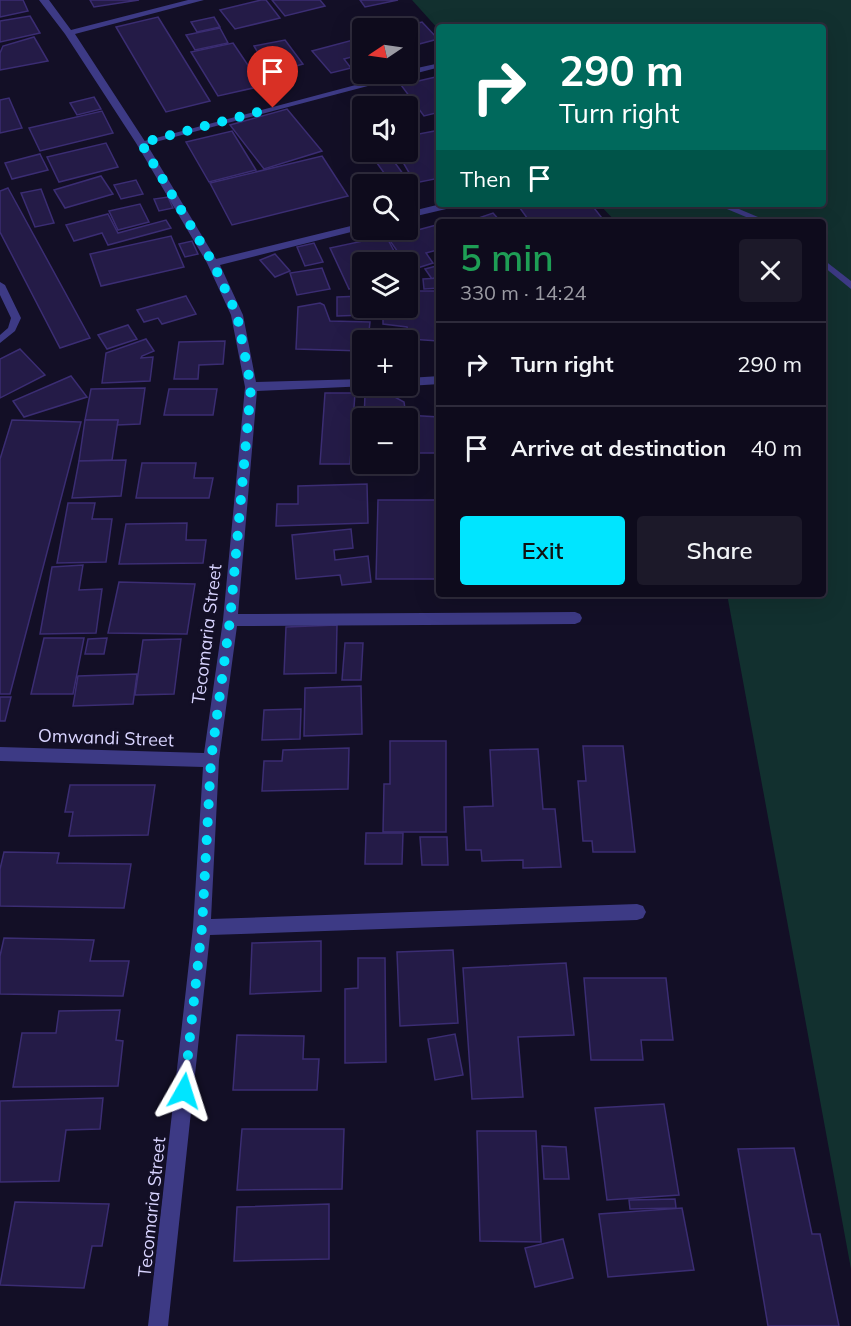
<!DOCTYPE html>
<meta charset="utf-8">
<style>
body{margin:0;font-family:Mulish,sans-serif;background:#1c1929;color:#f1f3f6;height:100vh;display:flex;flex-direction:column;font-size:22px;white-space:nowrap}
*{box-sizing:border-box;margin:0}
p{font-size:20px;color:#9b9ba3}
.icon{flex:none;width:33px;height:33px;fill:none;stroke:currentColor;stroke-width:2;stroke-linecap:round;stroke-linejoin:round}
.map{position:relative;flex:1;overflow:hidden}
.sheet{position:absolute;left:436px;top:219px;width:390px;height:378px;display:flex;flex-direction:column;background:#0e0b1c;border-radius:6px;box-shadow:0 6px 24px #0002,0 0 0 2px #2e2b3b}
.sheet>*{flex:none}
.top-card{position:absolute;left:436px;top:24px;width:390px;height:183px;border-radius:6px;box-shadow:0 6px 24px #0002,0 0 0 2px #2e2b3b;background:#00695c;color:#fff;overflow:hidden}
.needle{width:39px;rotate:257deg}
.buttons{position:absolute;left:352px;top:18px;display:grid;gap:12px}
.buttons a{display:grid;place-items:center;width:66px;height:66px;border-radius:6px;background:#0e0b1c;box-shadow:0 6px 24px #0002,0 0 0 2px #2e2b3b;font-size:30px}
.pin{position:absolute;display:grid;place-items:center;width:51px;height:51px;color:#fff;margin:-62px -26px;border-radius:50% 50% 50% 0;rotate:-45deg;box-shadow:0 0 6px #0007}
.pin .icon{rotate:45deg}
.me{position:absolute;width:66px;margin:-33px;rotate:6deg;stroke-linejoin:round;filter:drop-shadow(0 0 4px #0008)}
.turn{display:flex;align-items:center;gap:21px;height:126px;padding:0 24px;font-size:27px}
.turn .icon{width:78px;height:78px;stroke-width:2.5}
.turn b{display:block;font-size:42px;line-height:51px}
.then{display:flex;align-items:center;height:57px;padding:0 24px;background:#0003;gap:12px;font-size:22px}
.round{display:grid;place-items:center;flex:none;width:63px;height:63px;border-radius:6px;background:#1c1929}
.headline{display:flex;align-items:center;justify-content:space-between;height:102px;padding:0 24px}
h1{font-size:36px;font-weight:600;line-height:45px;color:#1e9e55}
.action{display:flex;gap:12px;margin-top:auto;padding:12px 24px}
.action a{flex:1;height:69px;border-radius:6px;background:#00e5ff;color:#111;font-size:24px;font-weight:600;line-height:69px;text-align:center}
.action a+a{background:#1c1929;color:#f1f3f6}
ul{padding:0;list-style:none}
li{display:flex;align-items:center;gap:18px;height:84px;padding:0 24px;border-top:2px solid #2e2b3b}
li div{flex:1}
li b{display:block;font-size:22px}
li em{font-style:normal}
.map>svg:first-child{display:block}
</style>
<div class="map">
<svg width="851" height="1326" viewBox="0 0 851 1326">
<rect width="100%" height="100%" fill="#130f26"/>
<polygon fill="#12302f" points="412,0 851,0 851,1269 727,594 824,594 824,222 616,222 599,204 824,204 824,27 440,27 439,30"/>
<g fill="#241b47" stroke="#3b2d73" stroke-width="1.5">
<polygon points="0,0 23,0 28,11 0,17"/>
<polygon points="90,0 139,0 94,7"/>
<polygon points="261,0 266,0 280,18 235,29 220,10"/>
<polygon points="272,0 320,0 325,6 285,16"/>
<polygon points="360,0 398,0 365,7"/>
<polygon points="30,16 40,33 0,42 0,21"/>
<polygon points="158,17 210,101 166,112 116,27"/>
<polygon points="214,17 220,27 197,32 191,22"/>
<polygon points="422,22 438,39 408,47 408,28 399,28"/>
<polygon points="220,28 228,43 195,50 186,35"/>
<polygon points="34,37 48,61 0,70 0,53 3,46"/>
<polygon points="285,40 303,64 289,68 295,77 275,82 254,46"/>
<polygon points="353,40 363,51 363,54 344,59 351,68 331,73 312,51"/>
<polygon points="233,43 262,86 218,96 191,52"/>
<polygon points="440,76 440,112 424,116 401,85"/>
<polygon points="94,97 101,109 77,115 70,103"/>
<polygon points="9,98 22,128 0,133 0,100"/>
<polygon points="287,109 322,151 264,169 230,125"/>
<polygon points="102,111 113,133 40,151 29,128"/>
<polygon points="440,130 440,178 415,183 397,152 408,152 408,136"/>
<polygon points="232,131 256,170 209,182 186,142"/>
<polygon points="106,143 118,167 59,182 47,157"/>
<polygon points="369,152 387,152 409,182 392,184"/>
<polygon points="40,154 48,170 12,179 5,163"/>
<polygon points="322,156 348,196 232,225 210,183"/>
<polygon points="101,176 113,194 65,208 54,190"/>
<polygon points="136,180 143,194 121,199 114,185"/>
<polygon points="8,188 90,338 60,348 0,232 0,191"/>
<polygon points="41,189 54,223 35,227 21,193"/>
<polygon points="168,197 173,208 159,211 154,199"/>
<polygon points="140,204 149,222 118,230 109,211"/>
<polygon points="517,204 591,204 605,222 530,222"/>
<polygon points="493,213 501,222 467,222"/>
<polygon points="108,214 118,233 166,220 171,228 108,245 102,233 74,241 66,225"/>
<polygon points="440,224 440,253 437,250 426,253 433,263 411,270 408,262 405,262 388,238"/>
<polygon points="171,236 184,267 101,286 90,254"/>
<polygon points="386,236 400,262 363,262 363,285 349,289 330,248"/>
<polygon points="192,241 198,254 185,257 179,244"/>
<polygon points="314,243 323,262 305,266 297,247"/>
<polygon points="275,254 290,271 275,277 260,260"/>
<polygon points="440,265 440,276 432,279 425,269"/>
<polygon points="322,268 330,289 297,295 290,273"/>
<polygon points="440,278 440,288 424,289 423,279"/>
<polygon points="408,291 440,291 438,341 410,339 407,327 383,324 383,308 408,308"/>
<polygon points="186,296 196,314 162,324 158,318 144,322 137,310"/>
<polygon points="363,296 365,315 337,316 337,297"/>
<polygon points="320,303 324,305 330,321 370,322 368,340 363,340 363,351 296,349 298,307"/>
<polygon points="128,325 137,339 107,349 98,335"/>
<polygon points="146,339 154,351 142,356 141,358 153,357 150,381 102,383 106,353"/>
<polygon points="225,341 223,364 199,365 198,379 174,379 179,342"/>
<polygon points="20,349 45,375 0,398 0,359"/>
<polygon points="71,376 87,397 24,417 13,401"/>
<polygon points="145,388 140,424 117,425 118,420 85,420 91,389"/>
<polygon points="169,389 217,389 213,415 164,415"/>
<polygon points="325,393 355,393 350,464 320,464"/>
<polygon points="365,395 393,396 404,402 406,415 439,417 439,453 408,453 408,418 364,418"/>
<polygon points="12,420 81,422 10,694 0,694 0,459"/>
<polygon points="85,420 118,420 112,460 79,461"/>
<polygon points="126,460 121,496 72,498 79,461"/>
<polygon points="142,463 196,463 194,478 213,478 209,498 136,498"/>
<polygon points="367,484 368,523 276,526 277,504 298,504 298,486"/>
<polygon points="378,500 436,500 437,579 376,579"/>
<polygon points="68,503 95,503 92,519 112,519 106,562 57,563"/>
<polygon points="187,523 186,540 206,540 203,563 119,564 126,524"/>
<polygon points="351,529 353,548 334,550 335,560 368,556 371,582 342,585 340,575 296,579 292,535"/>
<polygon points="83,565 79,590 102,589 96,633 40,634 52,567"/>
<polygon points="119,582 195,584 187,634 108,633"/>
<polygon points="337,625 336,673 284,674 286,627"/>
<polygon points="44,638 84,638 73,694 31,694"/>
<polygon points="107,638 104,654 85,654 88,639"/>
<polygon points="181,639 174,694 135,695 143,640"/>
<polygon points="345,643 363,643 361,680 342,680"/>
<polygon points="137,674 133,704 73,706 78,676"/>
<polygon points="361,686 362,734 304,736 305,688"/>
<polygon points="0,697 11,697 5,721 0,721"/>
<polygon points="301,709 300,739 262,740 264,710"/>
<polygon points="390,741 446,741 446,832 383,832 384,784 390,784"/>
<polygon points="583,746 623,746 635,852 593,852 592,841 583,841 578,781 586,781"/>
<polygon points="349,748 348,789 262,791 264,761 282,761 283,750"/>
<polygon points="538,749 543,809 555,809 561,867 523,868 523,860 482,861 481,850 466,850 464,807 493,806 490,750"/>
<polygon points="70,785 155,785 148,835 69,836 73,812 65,812"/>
<polygon points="366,833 403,833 402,864 365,864"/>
<polygon points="420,837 447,837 448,865 422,865"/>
<polygon points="4,852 59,853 57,863 131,864 124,908 0,906 0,869"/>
<polygon points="4,938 94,940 90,961 129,961 123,996 0,994 0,956"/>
<polygon points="321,941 321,991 250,994 252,943"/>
<polygon points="453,950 458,1023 400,1026 397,952"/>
<polygon points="358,958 385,958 386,1062 345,1063 345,989 358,988"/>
<polygon points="566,963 574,1035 518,1037 523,1097 472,1099 463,968"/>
<polygon points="584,978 666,978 673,1040 641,1040 643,1060 591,1060"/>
<polygon points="120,1010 116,1040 123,1041 118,1086 13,1087 22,1033 56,1033 59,1011"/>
<polygon points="455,1034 463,1075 435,1080 428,1039"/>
<polygon points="237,1035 304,1036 303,1059 319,1059 317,1090 233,1090"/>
<polygon points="103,1098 100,1129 66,1130 59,1181 0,1182 0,1101"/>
<polygon points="664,1104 679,1195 607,1200 595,1108"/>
<polygon points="242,1129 344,1129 342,1189 237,1190"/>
<polygon points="477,1131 536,1131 541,1242 480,1241"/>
<polygon points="542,1146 566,1147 569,1179 544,1179"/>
<polygon points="794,1148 812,1234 820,1234 839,1326 768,1326 738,1149"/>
<polygon points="675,1199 676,1208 630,1209 629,1200"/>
<polygon points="15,1202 109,1204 102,1246 92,1246 84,1288 0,1285"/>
<polygon points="329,1204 329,1259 234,1261 237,1207"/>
<polygon points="682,1208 694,1270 608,1277 599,1214"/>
<polygon points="563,1239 573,1278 535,1287 525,1248"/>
</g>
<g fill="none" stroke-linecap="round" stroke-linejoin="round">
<g fill="#3d3a85" fill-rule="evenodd">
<polygon points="440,63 440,67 144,145 137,143 397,74 408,74 408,70"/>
<polygon points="715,204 727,204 770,222 758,222"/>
<polygon points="824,260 851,281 851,289 824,267"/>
<polygon points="0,282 5,285 21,318 15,331 0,343 0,335 8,328 11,318 0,295"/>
</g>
<g fill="#3d3a85" fill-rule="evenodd">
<polygon points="39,0 49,0 71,30 188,0 204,0 75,34 146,143 216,259 363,223 363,229 220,265 243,315 256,382 363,379 363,386 368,386 257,391 238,614 575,612 580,614 582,618 580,622 575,624 237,626 219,760 211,919 637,904 643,906 646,912 643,918 637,920 210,935 168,1326 148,1326 193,927 203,767 0,761 0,747 204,753 223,620 245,387 231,315 207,263 136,143 65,34"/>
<polygon points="441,204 461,204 459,206 408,218 408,212"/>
<polygon points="440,376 440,384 408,386 405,386 408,386 408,378"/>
</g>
</g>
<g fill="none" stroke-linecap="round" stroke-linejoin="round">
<polyline stroke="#00e5ff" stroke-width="10" stroke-dasharray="0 18" points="184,1091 202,927 211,760 230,620 251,387 237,315 213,263 141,143 273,108"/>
</g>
<g text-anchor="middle" stroke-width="6" stroke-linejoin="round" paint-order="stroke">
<g font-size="18" fill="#d9d4ff" stroke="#130f26">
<text transform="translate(207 634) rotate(-83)" y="6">Tecomaria Street</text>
<text transform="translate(106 738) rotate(2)" y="6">Omwandi Street</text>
<text transform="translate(152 1207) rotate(-84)" y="6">Tecomaria Street</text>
</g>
</g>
</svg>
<div class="buttons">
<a><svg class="needle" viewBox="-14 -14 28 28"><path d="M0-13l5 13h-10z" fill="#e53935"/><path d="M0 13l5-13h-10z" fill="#9b9ba3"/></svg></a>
<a><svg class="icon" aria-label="sound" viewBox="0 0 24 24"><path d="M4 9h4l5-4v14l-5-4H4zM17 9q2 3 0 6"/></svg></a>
<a><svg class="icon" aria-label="search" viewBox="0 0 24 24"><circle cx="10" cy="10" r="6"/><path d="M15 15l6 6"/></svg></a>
<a><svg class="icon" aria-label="layers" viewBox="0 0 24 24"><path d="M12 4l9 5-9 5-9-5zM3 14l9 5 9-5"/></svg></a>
<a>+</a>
<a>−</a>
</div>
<div class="pin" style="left:273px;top:108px;background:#d93025"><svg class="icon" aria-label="arrive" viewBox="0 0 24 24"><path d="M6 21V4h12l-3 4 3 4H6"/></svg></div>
<svg class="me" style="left:184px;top:1091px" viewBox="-20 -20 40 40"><path d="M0-17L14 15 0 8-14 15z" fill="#00e5ff" stroke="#fff" stroke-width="4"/></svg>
<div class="top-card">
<div class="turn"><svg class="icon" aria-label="right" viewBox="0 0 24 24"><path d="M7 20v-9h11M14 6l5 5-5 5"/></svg><div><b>290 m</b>Turn right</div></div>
<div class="then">Then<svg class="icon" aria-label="arrive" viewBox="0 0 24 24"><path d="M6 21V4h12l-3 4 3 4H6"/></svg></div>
</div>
<section class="sheet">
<div class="headline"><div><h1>5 min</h1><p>330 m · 14:24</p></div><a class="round"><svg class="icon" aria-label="close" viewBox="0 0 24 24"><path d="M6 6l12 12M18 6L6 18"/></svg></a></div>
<ul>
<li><svg class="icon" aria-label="right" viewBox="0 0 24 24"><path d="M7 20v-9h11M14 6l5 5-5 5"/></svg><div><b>Turn right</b></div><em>290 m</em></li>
<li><svg class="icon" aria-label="arrive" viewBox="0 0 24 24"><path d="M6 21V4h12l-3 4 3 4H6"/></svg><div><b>Arrive at destination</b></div><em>40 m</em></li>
</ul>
<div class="action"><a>Exit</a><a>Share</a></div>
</section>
</div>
